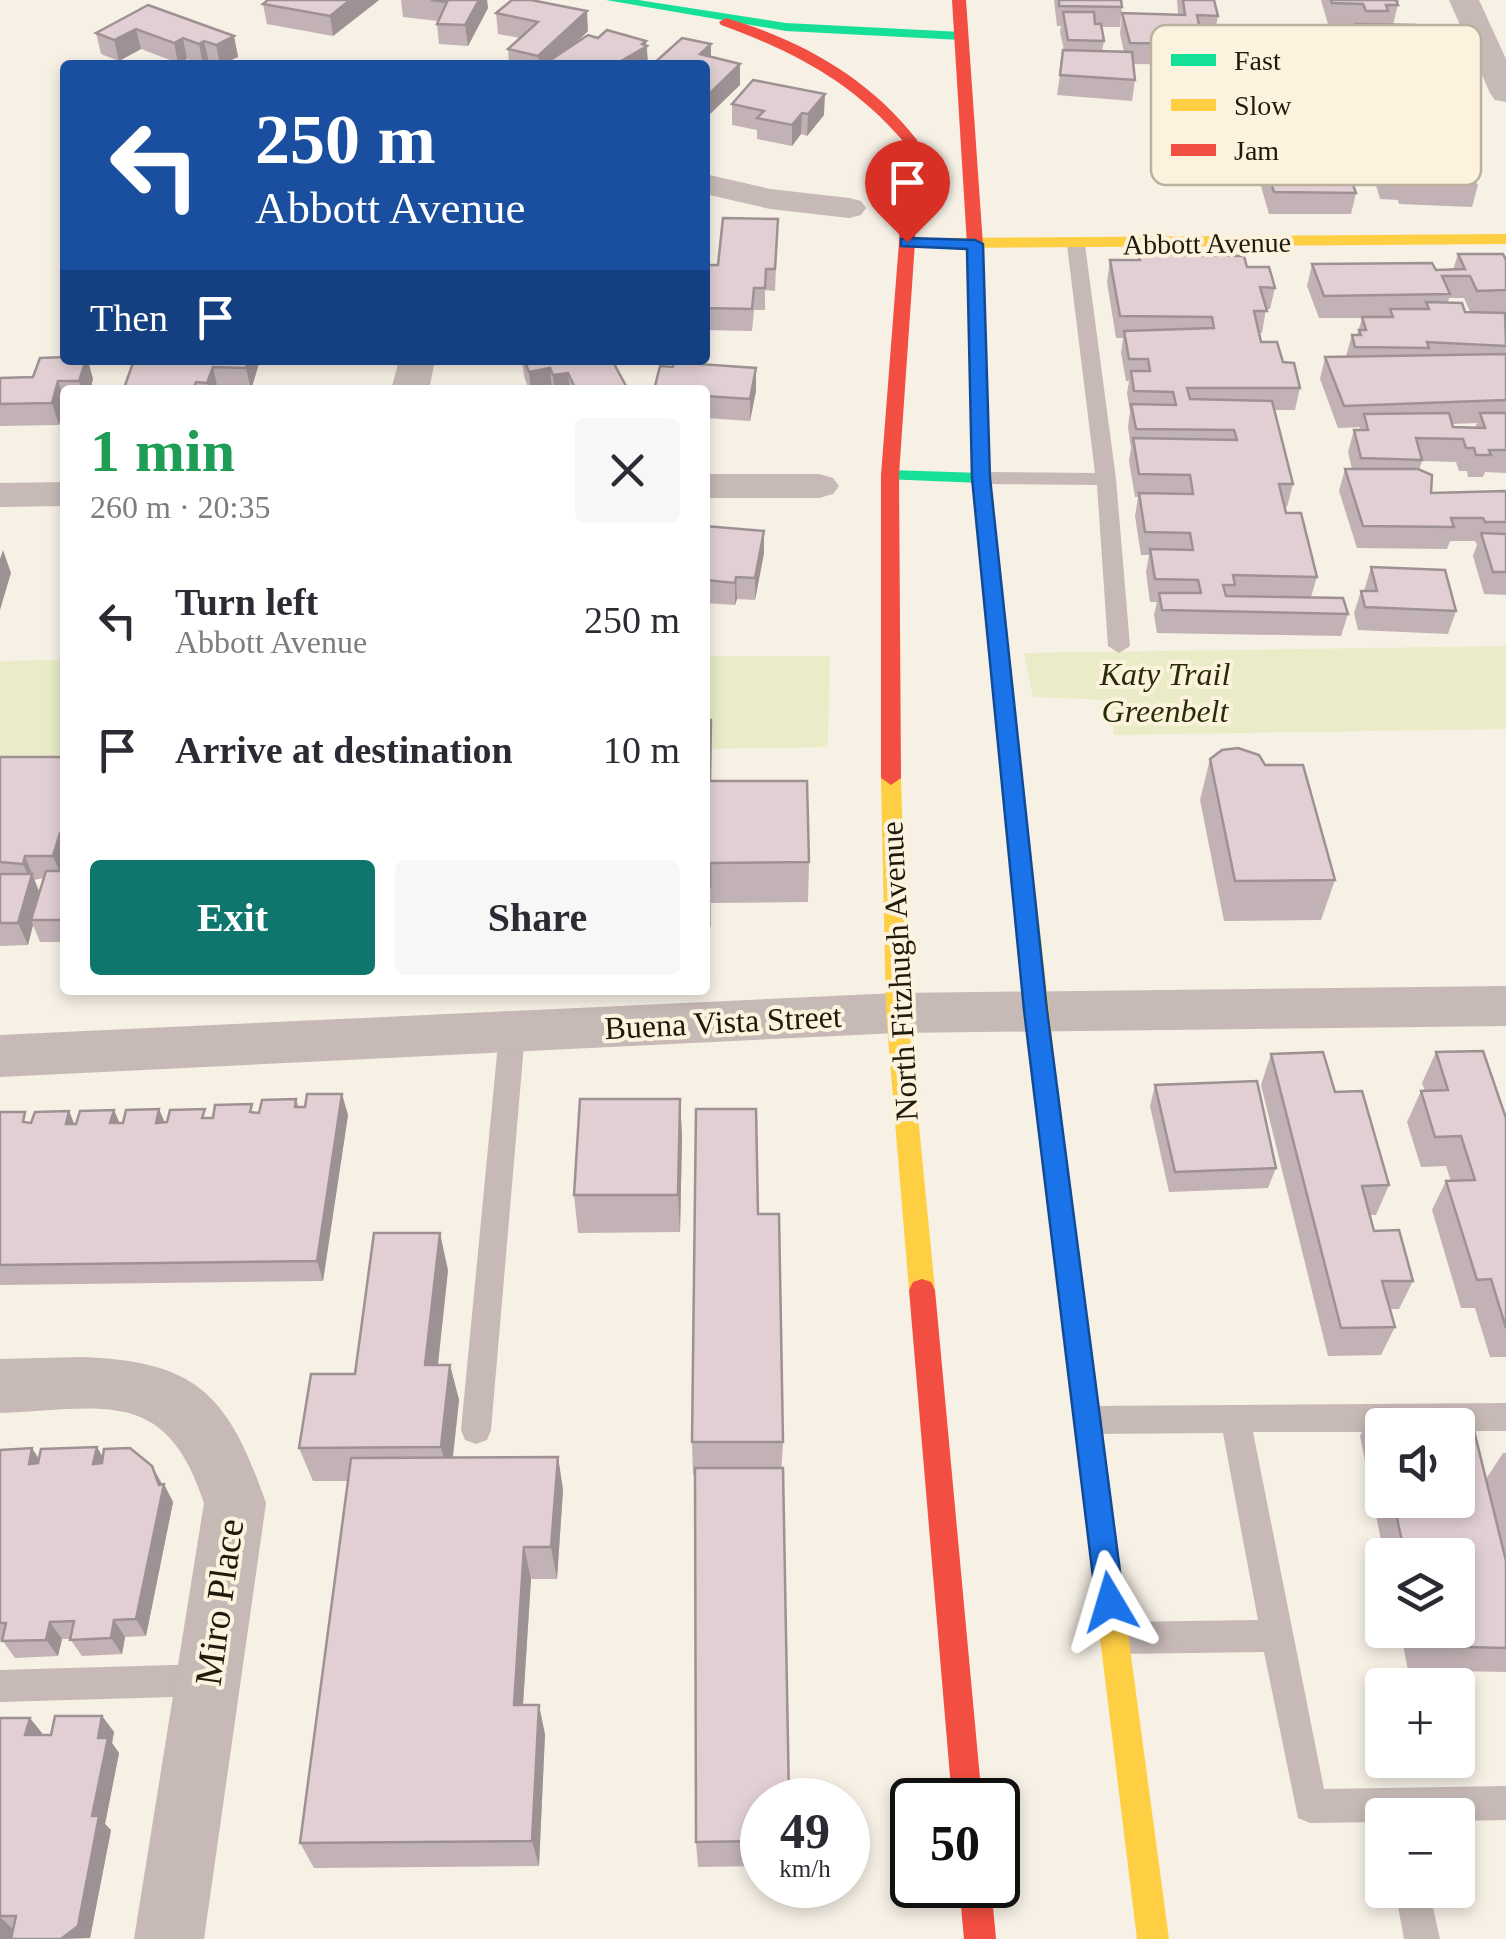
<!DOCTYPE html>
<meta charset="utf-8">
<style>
body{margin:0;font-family:Georgia,serif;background:#f7f7f7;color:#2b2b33;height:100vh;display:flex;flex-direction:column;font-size:38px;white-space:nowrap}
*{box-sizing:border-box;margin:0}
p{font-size:32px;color:#7c7c81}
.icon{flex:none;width:55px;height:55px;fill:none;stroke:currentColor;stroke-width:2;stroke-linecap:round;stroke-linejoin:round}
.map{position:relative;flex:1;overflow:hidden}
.details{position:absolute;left:60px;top:385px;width:650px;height:610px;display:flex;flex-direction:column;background:#fff;border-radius:10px;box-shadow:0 5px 15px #0003}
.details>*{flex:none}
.top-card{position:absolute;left:60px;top:60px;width:650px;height:305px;border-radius:10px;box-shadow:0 5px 15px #0003;background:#1a4fa0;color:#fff;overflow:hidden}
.controls{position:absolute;left:1365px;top:1408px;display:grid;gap:20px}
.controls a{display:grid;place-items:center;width:110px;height:110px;border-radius:10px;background:#fff;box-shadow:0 5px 15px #0003;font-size:50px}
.speed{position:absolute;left:740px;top:1778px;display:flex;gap:20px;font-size:50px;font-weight:700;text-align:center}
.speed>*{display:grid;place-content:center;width:130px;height:130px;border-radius:50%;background:#fff;box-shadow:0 5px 15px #0003;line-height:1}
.speed small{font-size:25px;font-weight:400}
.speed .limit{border:5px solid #111;border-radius:15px;background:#fff;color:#111}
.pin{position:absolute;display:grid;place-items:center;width:85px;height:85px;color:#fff;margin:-102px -42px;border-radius:50% 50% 50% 0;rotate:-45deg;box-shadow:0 0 10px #0007}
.pin .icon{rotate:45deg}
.me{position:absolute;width:110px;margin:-55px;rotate:353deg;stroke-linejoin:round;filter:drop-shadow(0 0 8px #0008)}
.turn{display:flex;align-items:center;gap:35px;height:210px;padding:0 30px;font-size:45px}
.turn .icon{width:130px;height:130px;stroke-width:2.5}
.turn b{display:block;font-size:70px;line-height:85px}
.then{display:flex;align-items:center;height:95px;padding:0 30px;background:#0003;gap:20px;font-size:38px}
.round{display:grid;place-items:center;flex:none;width:105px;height:105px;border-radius:10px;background:#f7f7f7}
.head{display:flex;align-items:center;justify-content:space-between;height:170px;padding:0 30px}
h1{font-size:60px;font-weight:800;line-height:75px;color:#1e9e55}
.action{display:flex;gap:20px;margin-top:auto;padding:20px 30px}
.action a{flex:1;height:115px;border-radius:10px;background:#0f766e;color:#fff;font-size:40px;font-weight:800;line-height:115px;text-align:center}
.action a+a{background:#f7f7f7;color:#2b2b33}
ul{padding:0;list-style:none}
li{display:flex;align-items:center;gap:30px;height:130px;padding:0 30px}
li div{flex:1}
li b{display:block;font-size:38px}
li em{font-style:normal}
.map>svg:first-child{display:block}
</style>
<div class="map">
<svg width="1506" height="1939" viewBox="0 0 1506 1939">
<rect width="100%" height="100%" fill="#f6f0e5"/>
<g fill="#e9ecc7">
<polygon points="1506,646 1506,729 1114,735 1109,700 1033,697 1024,653"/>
<polygon points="705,656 830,656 828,747 705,749"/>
<polygon points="65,660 65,762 0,764 0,661"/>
</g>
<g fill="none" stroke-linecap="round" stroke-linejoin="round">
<g fill="#c6b9b6" fill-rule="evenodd">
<polygon points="1076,240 1085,245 1116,479 1130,646 1119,653 1108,646 1097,485 981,484 971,478 981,472 1095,473 1067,245"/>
<polygon points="512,1023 521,1026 525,1033 491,1430 487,1440 476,1444 465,1440 461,1430 499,1033 503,1026"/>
<polygon points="1506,1403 1506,1431 1458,1431 1458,1425 1382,1425 1382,1432 1253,1432 1324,1789 1506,1786 1506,1820 1458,1821 1458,1815 1382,1815 1382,1822 1310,1823 1298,1818 1264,1652 1116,1654 1105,1649 1100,1638 1105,1627 1116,1622 1258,1620 1223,1433 1088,1434 1077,1430 1073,1420 1077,1410 1088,1406"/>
<polygon points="208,1664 220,1668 224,1680 220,1692 208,1696 0,1702 0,1670"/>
<polygon points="1395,1890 1429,1890 1440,1939 1404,1939"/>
</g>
<g fill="#c6b9b6" fill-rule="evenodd">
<polygon points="1449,0 1479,0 1506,59 1506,102 1495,100 1490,93"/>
<polygon points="705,174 770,189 849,198 861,201 866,208 861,215 849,218 770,209 705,194"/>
<polygon points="399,360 435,360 429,390 391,390"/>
<polygon points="705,474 819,474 833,478 839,486 833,494 819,498 705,498"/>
<polygon points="65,482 65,506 0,507 0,483"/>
<polygon points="1506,986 1506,1026 897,1033 0,1077 0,1035 897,993"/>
<path d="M82,1357c117,4 147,40 184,146l-62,436h-70l70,-436c-38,-117 -100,-94 -204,-90v-54z"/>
</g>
<g fill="#16e098" fill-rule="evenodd">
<polygon points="606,0 638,0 786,23 961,32 968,36 961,40 786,31"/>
<polygon points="890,470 981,473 990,478 981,483 884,479 884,471"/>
</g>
<g fill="#ffcf43" fill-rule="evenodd">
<polygon points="1506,234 1506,244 940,248 932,243 940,238"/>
<polygon points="999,651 1009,657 1067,1169 1064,1176 1055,1179 1046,1176 1043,1169 989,657"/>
<polygon points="891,771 901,778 908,1013 935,1290 931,1298 922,1301 913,1298 909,1290 886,1013 881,778"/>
<polygon points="1107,1567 1117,1571 1121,1581 1169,1939 1137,1939 1093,1581 1097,1571"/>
</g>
<g fill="#f24e42" fill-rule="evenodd">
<polygon points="952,0 966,0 983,245 990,478 1009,657 999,663 989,657 972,478 967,245"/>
<path d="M726,18c75,22 143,60 191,122l-2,102 -16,233 2,303 -10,7 -10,-7v-303l18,-233 4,-101c-51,-59 -110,-90 -182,-116l-2,-3z"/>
<polygon points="1055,1159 1064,1162 1067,1169 1121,1581 1117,1591 1107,1595 1097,1591 1093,1581 1043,1169 1046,1162"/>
<polygon points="922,1279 931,1282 935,1290 982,1800 952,1800 909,1290 913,1282"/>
<polygon points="959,1885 991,1885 996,1939 964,1939"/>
</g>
</g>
<g fill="#c2b2b5" fill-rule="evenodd">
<polygon points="268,0 379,0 333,36 267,24 263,4"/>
<polygon points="401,0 487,0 488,8 468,46 439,44 437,24 438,21 403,17"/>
<polygon points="1054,0 1121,0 1122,7 1120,27 1102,27 1104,41 1102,51 1124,52 1120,34 1122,13 1178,14 1177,0 1214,0 1218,16 1214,36 1206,36 1208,44 1204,65 1133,64 1135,80 1132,101 1057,95 1064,50 1060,32 1061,26 1057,26"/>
<polygon points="1321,0 1399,0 1393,25 1437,77 1431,98 1408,98 1406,108 1452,141 1449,152 1478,185 1472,207 1399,204 1398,200 1380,199 1376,185 1382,164 1393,164 1394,161 1358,161 1346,128 1351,111 1341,86 1346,65 1359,65 1351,45 1356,24 1359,24 1328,24"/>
<polygon points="148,5 234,36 238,57 222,65 209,62 203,65 187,59 178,63 141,49 119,61 101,54 96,33"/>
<polygon points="496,13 588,31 574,45 647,46 648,65 509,65 508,49 520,38 498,34"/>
<polygon points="1241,66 1302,90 1297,111 1245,111 1237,86"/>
<polygon points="732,104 824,115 807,136 801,134 792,146 757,139 757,130 732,125"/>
<polygon points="1264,162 1356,193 1351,214 1269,214 1260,183"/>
<polygon points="778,219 775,291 765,290 765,310 754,310 752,331 705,330 705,265 718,265"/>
<polygon points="1138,254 1247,267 1275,288 1270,309 1266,309 1262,333 1260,333 1261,342 1283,362 1300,388 1295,410 1275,410 1293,484 1287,507 1284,507 1317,577 1311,597 1348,614 1341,636 1157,633 1154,615 1157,602 1150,602 1146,572 1149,555 1141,555 1135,516 1138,497 1135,497 1129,461 1131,448 1128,427 1130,412 1127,393 1129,381 1126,381 1121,353 1123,338 1116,338 1107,282 1110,260 1137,260"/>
<path d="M1458,254l48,6v52h-27l27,3v158l-21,-1 -2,5h-15l-1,-6h-8l-3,-9 -34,-1 -3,9 12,23 75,-2v104l-22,-1 -11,-38 4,-11 -2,-4h-25l-3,8 -90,-1 -18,-57 6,-22h7l-4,-17 6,-22h5l1,-3 -22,1 -18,-49 5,-22 21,-1 6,-21h5l5,-17h-43l-12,-32 5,-22 141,6zM1449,298h15l6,14h-5l-17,-10zM1477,423l-2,5 -22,-1 -1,-3z"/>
<polygon points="134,360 260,360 251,390 125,390 124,388"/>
<polygon points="522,360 622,360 613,362 626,386 626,390 529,390 524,376"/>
<polygon points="674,360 701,360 702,365 756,391 750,421 705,418 705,390 673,367"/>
<polygon points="0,378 93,379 90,390 65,390 65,404 59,425 0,426"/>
<polygon points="705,526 764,531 764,553 755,600 737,599 735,605 705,603"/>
<polygon points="1371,567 1456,611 1448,634 1358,630 1354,613 1361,591 1364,591"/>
<polygon points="705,720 711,761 711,781 809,862 808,902 711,903 711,927 705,928"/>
<path d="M0,757h65v185h-25l-7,-17 -5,20 -28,1zM44,878l-5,14 -5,-12z"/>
<polygon points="1210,759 1335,880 1321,920 1224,921 1200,800"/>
<polygon points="1436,1052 1506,1118 1506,1357 1490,1357 1475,1308 1461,1308 1432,1210 1446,1181 1451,1181 1446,1166 1421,1167 1407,1122 1421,1091 1425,1091 1422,1083"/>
<polygon points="1271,1054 1335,1092 1389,1185 1376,1215 1370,1215 1374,1231 1413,1281 1399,1309 1390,1309 1395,1327 1381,1355 1328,1356 1261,1085"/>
<polygon points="1155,1085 1276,1168 1268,1188 1169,1192 1150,1106"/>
<polygon points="296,1099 299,1107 348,1115 323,1281 0,1285 0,1112 31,1123 69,1111 74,1124 114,1110 119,1123 123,1123 159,1109 164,1123 259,1113"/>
<polygon points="680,1099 682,1137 680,1232 578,1233 574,1195"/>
<polygon points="758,1214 783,1442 762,1800 762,1866 698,1867 696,1842 695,1475 693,1475 692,1442"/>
<polygon points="448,1270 438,1365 450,1365 459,1400 453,1458 558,1457 563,1490 557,1579 531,1579 523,1705 545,1734 539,1866 314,1868 300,1843 348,1481 313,1481 299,1448 355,1374"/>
<path d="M1374,1409l112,70 17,-26h3v219l-98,-2 -8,-40h58v-75h-74l-24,-119zM1382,1425l76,75h-76z"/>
<polygon points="0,1450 39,1460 103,1457 152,1466 173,1502 146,1636 125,1637 122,1654 82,1656 70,1639 62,1639 58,1656 15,1658 2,1640 0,1641"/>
<polygon points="102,1716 114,1732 112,1743 119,1753 105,1824 111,1830 90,1938 0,1939 0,1718 42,1733 42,1735 51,1735"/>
</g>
<g fill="#9e9194">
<polygon points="350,0 379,0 333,36 330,16"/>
<polygon points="479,0 487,0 488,8 468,46 465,25"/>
<polygon points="587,11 588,31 554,64 546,63 546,65 539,65 538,56"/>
<polygon points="136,29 141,49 119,61 114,40"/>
<polygon points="234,36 238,57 220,65 216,45"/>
<polygon points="183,38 187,59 178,63 174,43"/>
<polygon points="204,41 209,62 203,65 199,44"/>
<polygon points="646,41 648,65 614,65"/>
<polygon points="711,44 711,65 700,54"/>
<polygon points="740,64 740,85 705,119 705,98"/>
<polygon points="825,94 824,115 807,136 808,114"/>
<polygon points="802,113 801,134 792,146 792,125"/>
<polygon points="86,360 88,360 93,379 90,390 82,390 79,381"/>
<polygon points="248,360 260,360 251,390 246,368"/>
<polygon points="213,367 218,390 209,390 207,383"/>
<polygon points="550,368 552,390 531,390 529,372"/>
<polygon points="756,368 756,391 750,421 750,399"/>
<polygon points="568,373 570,390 554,390 553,375"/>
<polygon points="58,381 65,402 59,425 52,403"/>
<polygon points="764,531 764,553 755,600 755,578"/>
<polygon points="3,550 11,573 0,610 0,559"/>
<polygon points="736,577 737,599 735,605 735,583"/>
<polygon points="60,833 65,845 65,869 62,878 53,856"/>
<polygon points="25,856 41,896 31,920 33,925 28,945 18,923 30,880 23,864"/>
<polygon points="342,1094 348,1115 323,1281 317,1261"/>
<polygon points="680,1099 682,1137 680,1232 678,1195"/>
<polygon points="159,1109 168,1130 156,1123"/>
<polygon points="114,1110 123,1131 110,1123"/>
<polygon points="69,1111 78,1133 66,1124"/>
<polygon points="440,1233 448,1270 434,1400 425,1365"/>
<polygon points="450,1365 459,1400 450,1481 441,1447"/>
<polygon points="97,1447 108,1466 93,1464"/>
<polygon points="32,1448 44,1467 29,1464"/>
<polygon points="558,1457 563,1490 557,1579 551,1547"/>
<polygon points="152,1466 163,1487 164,1484 173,1502 146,1636 136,1619"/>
<polygon points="524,1547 531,1579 521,1734 514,1705"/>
<polygon points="114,1620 125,1637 122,1654 111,1638"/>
<polygon points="50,1622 62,1639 58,1656 46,1640"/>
<polygon points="539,1705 545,1734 539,1866 532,1841"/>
<polygon points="102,1716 114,1732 112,1743 119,1753 105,1824 111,1830 90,1938 61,1939 92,1816 98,1738"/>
<polygon points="30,1718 42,1733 38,1751 25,1735"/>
<polygon points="0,1917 13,1929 11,1939 0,1939"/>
</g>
<g fill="#e1cfd3" stroke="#9e9194" stroke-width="2.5">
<polygon points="268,0 350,0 330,16 263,4"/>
<polygon points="431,0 479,0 465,25 437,24 447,2"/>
<polygon points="512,0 531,0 587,11 538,56 508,49 538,22 496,13"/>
<polygon points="1059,0 1121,0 1122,7 1059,6"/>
<polygon points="1183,0 1214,0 1218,16 1197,15 1200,29 1195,29 1196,35 1206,35 1208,44 1130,43 1122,13 1185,15"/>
<polygon points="1331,0 1396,0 1398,5 1386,5 1388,11 1366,11 1363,4 1332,3"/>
<polygon points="148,5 234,36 216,45 204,41 199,44 183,38 174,43 136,29 114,40 96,33"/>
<polygon points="1063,12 1094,12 1095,24 1101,24 1104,41 1068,40"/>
<polygon points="1356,24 1415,25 1437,77 1404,77 1409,97 1358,96 1346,65 1372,65"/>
<polygon points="607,30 646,41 642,44 647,46 614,65 562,65 546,63 588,35 598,38"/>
<polygon points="682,38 711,44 700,54 740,64 705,98 705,65 652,65"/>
<polygon points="1063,50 1132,52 1135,80 1060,75"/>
<polygon points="753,80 825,94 808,114 802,113 792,125 757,118 764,111 732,104"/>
<polygon points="1264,162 1345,163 1356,193 1274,192"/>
<polygon points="723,218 778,219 775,269 766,269 765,288 754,288 752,309 705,308 705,265 718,265"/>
<polygon points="1138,254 1244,256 1247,267 1269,267 1275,288 1260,287 1267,311 1254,311 1261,342 1277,342 1283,362 1294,363 1300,388 1187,388 1190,399 1272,401 1293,484 1279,484 1286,513 1301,513 1317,577 1233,575 1235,585 1223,585 1226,596 1343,598 1348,614 1162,610 1159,593 1201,593 1198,580 1155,579 1150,549 1193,550 1190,533 1145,532 1139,493 1193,494 1190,475 1139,474 1133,438 1237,440 1234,430 1136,429 1131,404 1176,405 1173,392 1134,391 1131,371 1150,371 1148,359 1129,359 1124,331 1214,328 1212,317 1120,316 1110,260 1140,260"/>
<polygon points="1458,254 1503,254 1506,260 1506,290 1477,291 1470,276 1442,276 1450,294 1324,296 1312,264 1432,263 1436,270 1465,269"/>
<polygon points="1426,302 1462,303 1465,312 1505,313 1506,346 1427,342 1429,348 1355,347 1352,335 1361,335 1359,330 1366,330 1362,317 1393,317 1390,309 1429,309"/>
<polygon points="1506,354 1506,400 1344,406 1325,357"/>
<polygon points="65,357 65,360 86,360 79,381 58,381 52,403 0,404 0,378 33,377 40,358"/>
<polygon points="134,360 248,360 246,368 213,367 207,383 196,382 193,390 152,390 153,388 124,388"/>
<polygon points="524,360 612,360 626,386 604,390 576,390 568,373 553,375 550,368 529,372"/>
<polygon points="674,360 700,360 698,364 756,368 750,399 705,396 705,390 654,390 660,366 673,367"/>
<polygon points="1449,413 1453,427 1485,428 1480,413 1506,413 1506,450 1489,450 1491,455 1476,455 1474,448 1466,448 1463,439 1416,438 1422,460 1361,458 1354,430 1368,430 1364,414"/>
<polygon points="1345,469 1418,469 1432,475 1431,493 1506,491 1506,522 1485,522 1483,518 1451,518 1454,527 1363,526"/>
<polygon points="705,526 764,531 755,578 736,577 735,583 705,580"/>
<polygon points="1481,533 1506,534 1506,572 1493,572"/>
<polygon points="1371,567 1445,570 1456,611 1365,607 1361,591 1377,591"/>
<polygon points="705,720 711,720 710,781 807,781 809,862 710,863 710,887 705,887"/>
<polygon points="1238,748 1259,755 1265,765 1303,765 1335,880 1235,881 1210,759 1222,750"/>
<polygon points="0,757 65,757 65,833 60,833 53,856 25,856 23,864 0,862"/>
<polygon points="46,871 65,871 65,920 31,920"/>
<polygon points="0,874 32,874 18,923 0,923"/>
<polygon points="1483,1051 1506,1118 1506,1328 1491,1279 1477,1280 1446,1181 1475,1180 1461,1136 1435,1137 1421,1091 1448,1090 1436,1052"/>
<polygon points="1323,1052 1335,1092 1362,1091 1389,1185 1362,1186 1374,1231 1399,1230 1413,1281 1382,1281 1395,1327 1341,1328 1271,1054"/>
<polygon points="1257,1081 1276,1168 1175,1172 1155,1085"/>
<polygon points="307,1094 342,1094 317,1261 0,1265 0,1112 25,1112 23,1122 31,1123 35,1112 69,1111 66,1124 76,1124 80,1111 114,1110 110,1123 123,1123 126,1110 159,1109 156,1123 167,1122 170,1110 205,1109 202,1118 213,1118 215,1105 252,1104 250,1112 259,1113 262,1100 296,1099 295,1107 305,1107"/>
<polygon points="580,1099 680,1099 678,1195 574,1195"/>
<polygon points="696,1109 756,1109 758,1214 779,1214 783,1442 692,1442"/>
<polygon points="374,1233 440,1233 425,1365 450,1365 441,1447 299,1448 311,1374 355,1374"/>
<polygon points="1374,1409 1469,1410 1506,1561 1506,1648 1425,1646 1421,1630 1458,1630 1458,1555 1405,1555 1393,1500 1458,1500 1458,1425 1382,1425 1382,1449"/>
<polygon points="97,1447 93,1464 102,1463 104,1449 130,1448 152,1466 159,1485 164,1484 136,1619 114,1620 111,1638 70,1640 74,1621 50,1622 46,1640 2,1641 6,1623 0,1623 0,1450 32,1448 29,1464 38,1463 41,1449"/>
<polygon points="558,1457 551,1547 524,1547 514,1705 539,1705 532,1841 300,1843 351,1458"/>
<polygon points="695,1468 783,1468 789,1800 762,1800 762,1841 696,1842"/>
<polygon points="55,1716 102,1716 98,1738 108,1738 92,1816 99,1816 78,1926 61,1939 11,1939 16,1916 0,1916 0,1718 30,1718 25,1735 51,1735"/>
</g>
<polygon fill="#1a73e8" stroke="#114b97" stroke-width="2.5" points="907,238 975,240 983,244 990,478 1047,1010 1124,1602 1120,1612 1110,1616 1100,1612 1096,1602 1024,1010 972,478 967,249 901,246 901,239"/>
<g text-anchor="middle" stroke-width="8" stroke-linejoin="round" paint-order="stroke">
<g font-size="28" fill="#201a0d" stroke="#fdf2de">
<text transform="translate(1207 243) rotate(-1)" y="10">Abbott Avenue</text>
</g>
<g font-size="32" font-style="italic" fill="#282d07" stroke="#fdf2de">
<text x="1165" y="685">Katy Trail<tspan x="1165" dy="37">Greenbelt</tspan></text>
</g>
<g font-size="32" fill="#201a0d" stroke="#fdf2de">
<text transform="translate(899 971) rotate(-93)" y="11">North Fitzhugh Avenue</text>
<text transform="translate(723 1022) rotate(-3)" y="11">Buena Vista Street</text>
</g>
<g font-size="38" fill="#201a0d" stroke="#fdf2de">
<text transform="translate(219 1602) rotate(-82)" y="13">Miro Place</text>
</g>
</g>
<rect x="1151" y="25" width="330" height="160" rx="15" fill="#fdf2de" stroke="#bbb19f" stroke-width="2.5"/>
<rect x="1171" y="54" width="45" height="12" fill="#16e098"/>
<rect x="1171" y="99" width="45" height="12" fill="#ffcf43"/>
<rect x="1171" y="144" width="45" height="12" fill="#f24e42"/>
<g font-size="28" fill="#201a0d">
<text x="1234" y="70">Fast</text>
<text x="1234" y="115">Slow</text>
<text x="1234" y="160">Jam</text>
</g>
</svg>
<div class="controls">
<a><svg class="icon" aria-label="sound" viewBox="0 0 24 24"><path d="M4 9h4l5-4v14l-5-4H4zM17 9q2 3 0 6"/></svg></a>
<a><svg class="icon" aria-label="layers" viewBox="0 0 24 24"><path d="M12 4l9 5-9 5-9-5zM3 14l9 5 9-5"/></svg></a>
<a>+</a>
<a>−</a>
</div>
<div class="speed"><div>49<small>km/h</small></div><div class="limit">50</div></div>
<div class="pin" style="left:907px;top:242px;background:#d93025"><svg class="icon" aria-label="arrive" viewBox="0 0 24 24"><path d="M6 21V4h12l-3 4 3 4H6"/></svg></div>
<svg class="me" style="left:1110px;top:1602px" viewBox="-20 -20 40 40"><path d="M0-17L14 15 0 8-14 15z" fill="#1a73e8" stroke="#fff" stroke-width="4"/></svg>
<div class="top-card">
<div class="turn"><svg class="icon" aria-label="left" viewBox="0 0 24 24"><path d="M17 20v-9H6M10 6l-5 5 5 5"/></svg><div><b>250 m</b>Abbott Avenue</div></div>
<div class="then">Then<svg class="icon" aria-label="arrive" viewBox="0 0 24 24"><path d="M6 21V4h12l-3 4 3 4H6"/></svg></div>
</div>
<section class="details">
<div class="head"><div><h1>1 min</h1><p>260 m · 20:35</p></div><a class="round"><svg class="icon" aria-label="close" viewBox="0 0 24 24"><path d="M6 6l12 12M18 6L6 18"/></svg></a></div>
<ul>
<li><svg class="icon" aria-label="left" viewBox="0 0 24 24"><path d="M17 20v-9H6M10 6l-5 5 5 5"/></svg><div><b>Turn left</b><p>Abbott Avenue</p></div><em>250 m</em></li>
<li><svg class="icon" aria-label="arrive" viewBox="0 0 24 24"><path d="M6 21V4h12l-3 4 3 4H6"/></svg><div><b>Arrive at destination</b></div><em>10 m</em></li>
</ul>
<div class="action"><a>Exit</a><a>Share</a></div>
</section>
</div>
